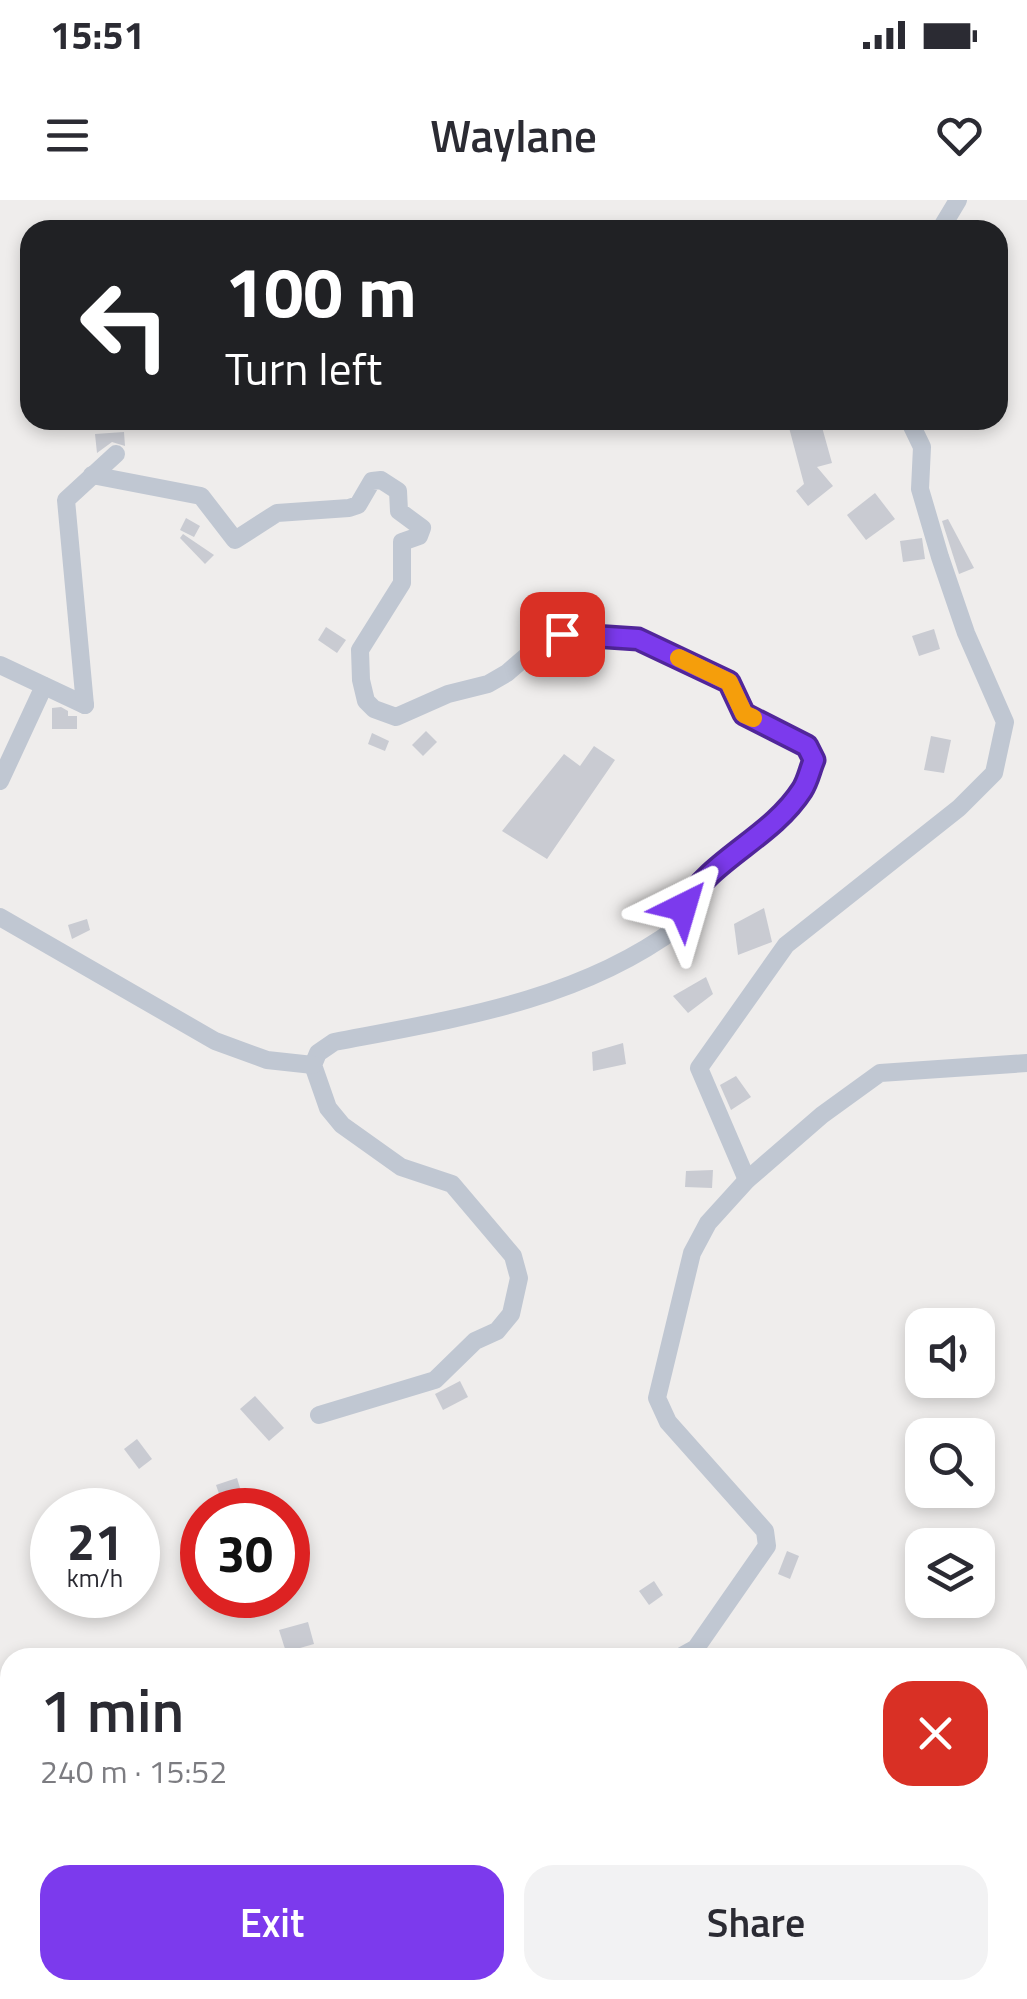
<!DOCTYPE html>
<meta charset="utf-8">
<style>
body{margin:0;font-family:"Titillium Web",sans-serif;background:#f2f2f3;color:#2b2b33;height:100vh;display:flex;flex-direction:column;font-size:38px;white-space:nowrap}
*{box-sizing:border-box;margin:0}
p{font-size:32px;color:#7c7c81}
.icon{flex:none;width:55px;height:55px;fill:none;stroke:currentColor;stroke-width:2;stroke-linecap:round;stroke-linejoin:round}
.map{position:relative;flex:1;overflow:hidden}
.drawer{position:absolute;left:0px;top:1448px;width:1028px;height:352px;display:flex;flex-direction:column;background:#fff;border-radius:30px 30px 0 0;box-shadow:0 5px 15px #0003}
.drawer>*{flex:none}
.guide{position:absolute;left:20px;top:20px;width:988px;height:210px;border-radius:30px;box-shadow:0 5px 15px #0003;background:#202124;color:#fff;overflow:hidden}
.tools{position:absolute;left:905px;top:1108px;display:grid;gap:20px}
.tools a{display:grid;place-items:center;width:90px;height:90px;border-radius:20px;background:#fff;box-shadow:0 5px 15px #0003;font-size:50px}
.speed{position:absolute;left:30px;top:1288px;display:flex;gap:20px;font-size:50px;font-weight:700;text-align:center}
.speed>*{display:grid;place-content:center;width:130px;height:130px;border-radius:50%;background:#fff;box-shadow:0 5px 15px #0003;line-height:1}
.speed small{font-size:25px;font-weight:400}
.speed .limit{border:15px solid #d22;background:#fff;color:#111}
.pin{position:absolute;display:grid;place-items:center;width:85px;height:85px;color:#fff;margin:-42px;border-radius:20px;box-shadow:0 5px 15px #0006}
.me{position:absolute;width:110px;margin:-55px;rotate:40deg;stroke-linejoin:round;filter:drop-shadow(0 0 8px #0008)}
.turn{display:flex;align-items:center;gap:35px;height:210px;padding:0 40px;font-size:45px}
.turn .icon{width:130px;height:130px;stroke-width:2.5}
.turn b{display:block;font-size:70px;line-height:85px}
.round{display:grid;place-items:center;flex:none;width:105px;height:105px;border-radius:30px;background:#f2f2f3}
.overview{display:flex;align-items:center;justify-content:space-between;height:170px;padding:0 40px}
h1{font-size:60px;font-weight:600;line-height:75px}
.button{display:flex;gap:20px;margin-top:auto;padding:20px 40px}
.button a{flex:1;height:115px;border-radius:30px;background:#7c3aed;color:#fff;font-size:40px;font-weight:600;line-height:115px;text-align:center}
.button a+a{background:#f2f2f3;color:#2b2b33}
.status{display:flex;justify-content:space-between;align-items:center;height:70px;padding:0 50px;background:#fff;direction:ltr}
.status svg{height:28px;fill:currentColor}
header{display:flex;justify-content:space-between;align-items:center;height:130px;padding:0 40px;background:#fff;font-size:45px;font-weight:600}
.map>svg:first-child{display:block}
</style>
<div class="status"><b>15:51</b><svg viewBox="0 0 49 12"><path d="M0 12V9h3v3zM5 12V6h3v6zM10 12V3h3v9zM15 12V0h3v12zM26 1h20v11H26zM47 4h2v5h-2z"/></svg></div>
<header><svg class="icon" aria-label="menu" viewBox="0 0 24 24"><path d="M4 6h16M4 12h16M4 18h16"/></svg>Waylane<svg class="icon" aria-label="heart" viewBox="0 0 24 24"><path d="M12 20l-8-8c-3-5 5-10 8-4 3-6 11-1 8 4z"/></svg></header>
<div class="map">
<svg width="1027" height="1799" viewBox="0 0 1027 1799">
<rect width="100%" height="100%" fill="#efedec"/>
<g fill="#c9cbd2">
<polygon points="787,220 820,220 832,263 817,267 833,286 808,306 796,291 804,284"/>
<polygon points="124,232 125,246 112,242 97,253 95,234"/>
<polygon points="875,293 895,319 866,340 847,315"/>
<polygon points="186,318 200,326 194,337 180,330"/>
<polygon points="948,319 974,368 959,374 942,321"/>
<polygon points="183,334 214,355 205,364 180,338"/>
<polygon points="922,338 925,359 903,362 900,341"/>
<polygon points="326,427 346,440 337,453 318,440"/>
<polygon points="934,429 940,449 919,456 912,436"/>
<polygon points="61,507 68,511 68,516 77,516 77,529 52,529 52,508"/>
<polygon points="426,531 437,542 423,556 412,545"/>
<polygon points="372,533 389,541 385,551 368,544"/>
<polygon points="931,536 951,540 944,573 924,570"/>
<polygon points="594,546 615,560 547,659 502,631 564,554 580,566"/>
<polygon points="764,708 772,742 738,755 734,724"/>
<polygon points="87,719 90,730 72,739 68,725"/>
<polygon points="706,777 713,794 688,813 673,796"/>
<polygon points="623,843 626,864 593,871 592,852"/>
<polygon points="736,876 751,897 731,910 720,885"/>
<polygon points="713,970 712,988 685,987 686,971"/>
<polygon points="460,1181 468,1197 443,1210 435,1194"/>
<polygon points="255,1196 284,1228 269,1241 240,1209"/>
<polygon points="137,1239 152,1259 139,1269 124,1249"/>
<polygon points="237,1278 244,1301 224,1308 216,1285"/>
<polygon points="787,1351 799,1356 790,1379 778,1374"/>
<polygon points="654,1381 663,1395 649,1405 639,1391"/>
<polygon points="308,1422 314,1444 286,1452 279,1430"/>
</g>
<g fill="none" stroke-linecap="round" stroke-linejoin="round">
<g stroke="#c0c7d2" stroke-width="18">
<polyline points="940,30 958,0"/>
<path d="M92,275l109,21 34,44 42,-27 72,-5 9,-3 14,-24 9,-1 17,11 1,20 23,17 -3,8 -17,6v41l-42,67 1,30 5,21 8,8 22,8 52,-23 40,-10 19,-11 36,-31 19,-7 76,4 91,43 15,32 63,32 7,14c-8,23 -19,42 -37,60 -38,38 -85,49 -99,107 -100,74 -224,92 -344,115l-16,11 -5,12 15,43 14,17 59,42 51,17 61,72 6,22 -8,36 -14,17 -22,10 -40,39 -116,35"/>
<polyline points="0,465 85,505"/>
<polyline points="85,505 66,300 116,254"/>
<polyline points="0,581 44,486"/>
<polyline points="0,717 215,841 267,860 313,865"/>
<polyline points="747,980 699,868 786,745 959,608 994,573 1005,522 966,433 940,357 920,289 922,247 909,220"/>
<polyline points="678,1458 696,1448 767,1346 765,1331 668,1222 657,1198 692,1053 708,1023 747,980 822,915 880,873 1027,863"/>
<polyline points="427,1799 434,1790"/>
</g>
</g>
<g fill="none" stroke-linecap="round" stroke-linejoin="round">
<defs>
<path id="route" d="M562,434l76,5 91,43 15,32 63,32 7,14c-4,9 -6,21 -12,30 -31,48 -90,68 -119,117"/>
</defs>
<use href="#route" stroke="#51269a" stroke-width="25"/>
<use href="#route" stroke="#7c3aed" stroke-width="18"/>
<polyline stroke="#f59e0b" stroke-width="18" points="679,458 729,482 744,514 753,518"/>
</g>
</svg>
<div class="tools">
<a><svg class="icon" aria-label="sound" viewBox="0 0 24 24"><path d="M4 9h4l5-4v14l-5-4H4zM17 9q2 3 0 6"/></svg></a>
<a><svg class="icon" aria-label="search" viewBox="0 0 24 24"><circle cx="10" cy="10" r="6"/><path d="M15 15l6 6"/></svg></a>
<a><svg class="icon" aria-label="layers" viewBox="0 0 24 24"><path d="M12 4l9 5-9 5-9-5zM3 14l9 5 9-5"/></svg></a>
</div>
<div class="speed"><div>21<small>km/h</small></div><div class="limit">30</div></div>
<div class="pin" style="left:562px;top:434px;background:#d93025"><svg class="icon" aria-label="arrive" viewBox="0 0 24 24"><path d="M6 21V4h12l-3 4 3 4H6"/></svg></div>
<svg class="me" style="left:683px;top:707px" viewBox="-20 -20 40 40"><path d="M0-17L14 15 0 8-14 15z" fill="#7c3aed" stroke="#fff" stroke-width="4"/></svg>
<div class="guide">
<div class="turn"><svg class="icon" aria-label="left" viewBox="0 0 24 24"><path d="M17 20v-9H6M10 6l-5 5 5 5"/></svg><div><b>100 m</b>Turn left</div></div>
</div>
<section class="drawer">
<div class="overview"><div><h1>1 min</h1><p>240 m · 15:52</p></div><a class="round" style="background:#d93025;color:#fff"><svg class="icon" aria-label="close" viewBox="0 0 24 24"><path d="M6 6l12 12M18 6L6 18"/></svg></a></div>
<div class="button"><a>Exit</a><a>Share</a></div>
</section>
</div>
